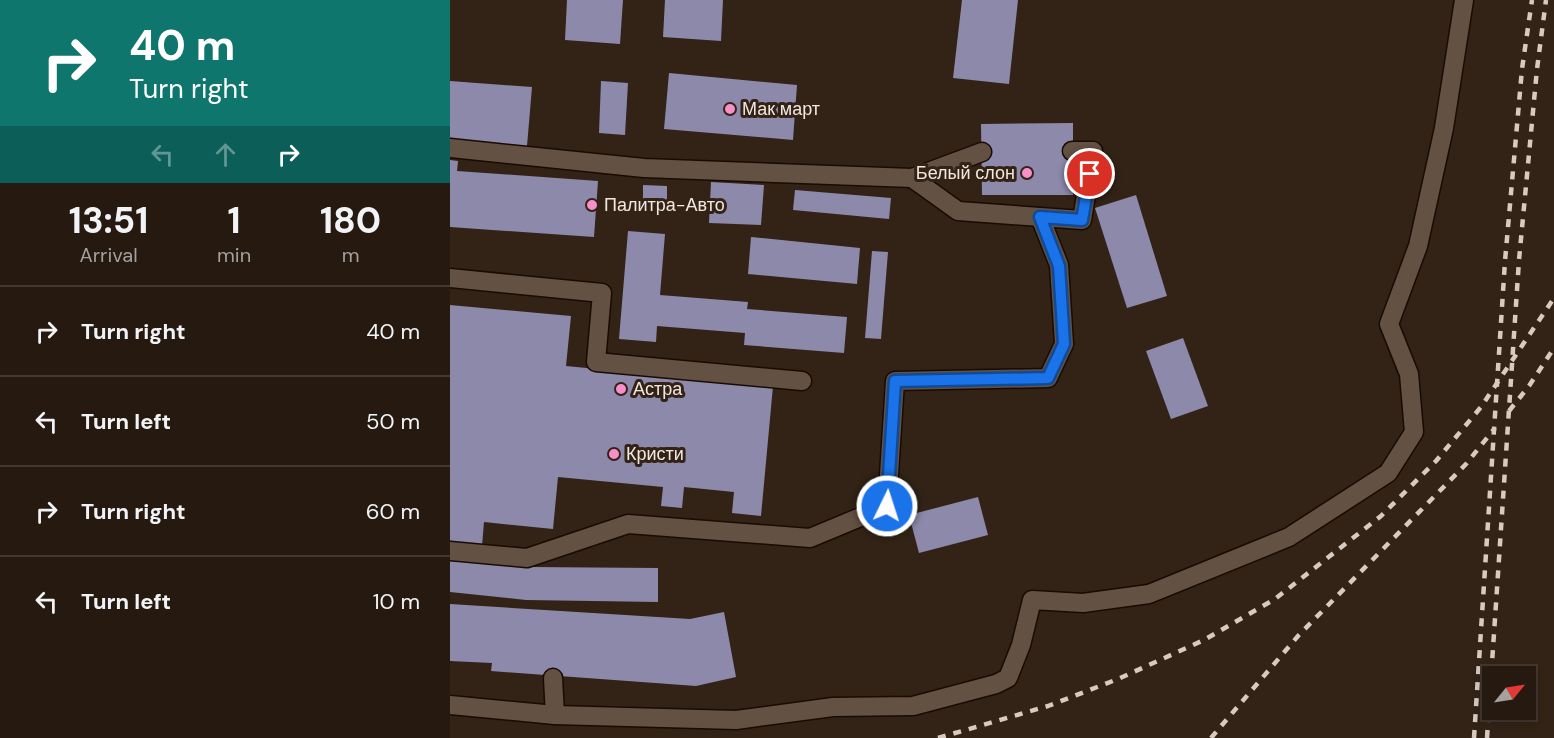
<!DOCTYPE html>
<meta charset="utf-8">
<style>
body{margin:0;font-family:"DM Sans",sans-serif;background:#2e2319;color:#f1f3f6;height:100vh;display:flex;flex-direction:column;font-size:22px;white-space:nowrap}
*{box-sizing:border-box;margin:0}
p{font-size:20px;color:#a4a19f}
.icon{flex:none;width:33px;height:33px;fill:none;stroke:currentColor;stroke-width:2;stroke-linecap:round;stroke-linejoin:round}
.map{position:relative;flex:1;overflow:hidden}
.panel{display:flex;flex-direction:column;background:#261a10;width:450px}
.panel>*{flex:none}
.guide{background:#0f766e;color:#fff;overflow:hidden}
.needle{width:39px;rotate:60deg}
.fabs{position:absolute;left:1032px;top:666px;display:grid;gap:12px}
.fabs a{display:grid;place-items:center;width:54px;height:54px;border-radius:0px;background:#261a10;box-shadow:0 3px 9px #0003,0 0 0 2px #423830;font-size:30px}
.pin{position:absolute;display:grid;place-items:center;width:51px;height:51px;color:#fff;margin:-26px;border:3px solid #fff;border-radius:50%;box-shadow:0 2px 6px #0007}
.me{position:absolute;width:66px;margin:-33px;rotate:4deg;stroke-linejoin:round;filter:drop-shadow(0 0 4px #0008)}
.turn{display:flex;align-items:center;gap:21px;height:126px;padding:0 30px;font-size:27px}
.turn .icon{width:78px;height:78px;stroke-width:2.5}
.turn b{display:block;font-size:42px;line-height:51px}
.lanes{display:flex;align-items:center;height:57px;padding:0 30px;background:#0003;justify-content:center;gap:30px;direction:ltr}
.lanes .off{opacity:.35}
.eta{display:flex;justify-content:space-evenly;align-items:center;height:102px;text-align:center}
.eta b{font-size:36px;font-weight:700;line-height:42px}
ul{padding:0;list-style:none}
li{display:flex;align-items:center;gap:18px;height:90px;padding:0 30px;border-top:2px solid #423830}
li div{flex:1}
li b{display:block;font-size:22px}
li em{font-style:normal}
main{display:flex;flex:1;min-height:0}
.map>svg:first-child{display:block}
</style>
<main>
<section class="panel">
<div class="guide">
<div class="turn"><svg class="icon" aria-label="right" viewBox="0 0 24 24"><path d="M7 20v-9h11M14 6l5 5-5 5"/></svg><div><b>40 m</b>Turn right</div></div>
<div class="lanes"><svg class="icon off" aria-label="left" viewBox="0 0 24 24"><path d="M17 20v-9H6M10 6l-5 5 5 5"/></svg><svg class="icon off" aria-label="ahead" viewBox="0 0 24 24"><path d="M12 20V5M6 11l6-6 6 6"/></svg><svg class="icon" aria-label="right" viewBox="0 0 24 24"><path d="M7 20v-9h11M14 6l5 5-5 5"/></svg></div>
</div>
<div class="eta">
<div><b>13:51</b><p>Arrival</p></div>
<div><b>1</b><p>min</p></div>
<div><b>180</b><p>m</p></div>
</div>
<ul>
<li><svg class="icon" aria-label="right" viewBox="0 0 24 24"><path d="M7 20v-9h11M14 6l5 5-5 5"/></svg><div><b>Turn right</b></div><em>40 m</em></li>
<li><svg class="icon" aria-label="left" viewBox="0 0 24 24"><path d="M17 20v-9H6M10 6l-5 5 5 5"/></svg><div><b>Turn left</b></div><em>50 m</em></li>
<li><svg class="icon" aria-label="right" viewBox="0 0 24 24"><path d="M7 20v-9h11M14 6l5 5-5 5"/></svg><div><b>Turn right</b></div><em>60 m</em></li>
<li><svg class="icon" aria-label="left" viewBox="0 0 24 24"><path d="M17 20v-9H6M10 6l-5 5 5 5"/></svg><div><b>Turn left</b></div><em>10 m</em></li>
</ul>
</section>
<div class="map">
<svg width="1104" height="738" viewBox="0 0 1104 738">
<rect width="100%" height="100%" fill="#322316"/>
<g fill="#8d89ab">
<polygon points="117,0 173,0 170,44 115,40"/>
<polygon points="215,0 273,0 271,41 213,37"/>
<polygon points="512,0 568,0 559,84 503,78"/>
<polygon points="219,73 347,85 343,140 214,129"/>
<polygon points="0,81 82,87 77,146 0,139"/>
<polygon points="151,81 178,83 175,135 149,133"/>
<polygon points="623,123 623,195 532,195 531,124"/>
<polygon points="0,160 8,161 7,171 148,181 144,237 0,227"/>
<polygon points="261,182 314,185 311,225 259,223"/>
<polygon points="193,185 217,186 217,201 193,200"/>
<polygon points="345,190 441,198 439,219 343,210"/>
<polygon points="686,195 717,296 677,308 645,208"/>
<polygon points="178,231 215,234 210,295 298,302 297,309 397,317 394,353 294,345 295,333 207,326 206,342 169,339"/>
<polygon points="301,237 410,248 407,284 298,274"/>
<polygon points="422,251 438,252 431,339 415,338"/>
<polygon points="0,305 121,316 116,366 323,386 311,516 282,513 284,492 234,487 232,508 211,506 213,487 108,477 103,529 34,522 32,546 0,543"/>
<polygon points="733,338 758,406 721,419 696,351"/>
<polygon points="528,497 538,535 469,553 459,515"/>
<polygon points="0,561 79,567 208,568 208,602 76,600 0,592"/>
<polygon points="0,604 240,619 274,612 286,677 246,686 41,671 42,663 0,661"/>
</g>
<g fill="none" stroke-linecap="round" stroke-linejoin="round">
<defs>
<g id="minor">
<polyline points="0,148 194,168 462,178 532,152"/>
<polyline points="462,178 508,211 632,220 643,151 622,151"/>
<polyline points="0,278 152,293 146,362 352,381"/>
<polyline points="0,551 77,558 178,524 360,538 437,506 445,381 598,378 614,344 609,265 590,217"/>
<polyline points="103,678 105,715"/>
<polyline points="0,705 105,715 286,720 383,707 463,706 546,684 558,678 571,645 582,600 633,603 699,594 839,537 938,473 964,432 959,374 939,324 968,246 994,128 1014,0"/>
</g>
</defs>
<use href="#minor" stroke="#1a0b02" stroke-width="21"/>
<use href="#minor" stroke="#635143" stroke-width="18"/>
<g stroke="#d6cac1" stroke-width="4.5" stroke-dasharray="8 8" stroke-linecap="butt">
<polyline points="1059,411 1079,386 1104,348"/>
<polyline points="488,738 598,706 668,679 754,640 825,599 931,516 986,461 1031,407 1104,298"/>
<polyline points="761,738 848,636 1016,464 1045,428"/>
<polyline points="1024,738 1055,261 1072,69 1082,0"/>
<polyline points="1037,738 1069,260 1087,69 1096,0"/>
</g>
</g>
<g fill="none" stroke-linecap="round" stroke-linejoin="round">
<defs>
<polyline id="route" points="437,506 445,381 598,378 614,344 609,266 590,217 632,220 640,174"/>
</defs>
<use href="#route" stroke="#114b97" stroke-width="15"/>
<use href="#route" stroke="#1a73e8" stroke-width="10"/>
</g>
<g fill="#f98fc9" stroke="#322316" stroke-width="2">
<circle cx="280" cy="109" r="6"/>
<circle cx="577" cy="173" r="6"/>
<circle cx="142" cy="205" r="6"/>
<circle cx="171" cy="389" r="6"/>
<circle cx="164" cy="454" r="6"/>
</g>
<g text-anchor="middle" stroke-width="6" stroke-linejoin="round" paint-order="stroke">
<g font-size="18" fill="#f2e7df" stroke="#322316" text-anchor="start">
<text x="292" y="115">Мак март</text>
<text x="565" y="179" text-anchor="end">Белый слон</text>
<text x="154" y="211">Палитра-Авто</text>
<text x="183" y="395">Астра</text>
<text x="176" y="460">Кристи</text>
</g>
</g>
</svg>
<div class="fabs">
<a><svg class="needle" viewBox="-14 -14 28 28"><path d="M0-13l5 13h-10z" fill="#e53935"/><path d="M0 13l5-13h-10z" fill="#a4a19f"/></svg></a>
</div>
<div class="pin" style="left:640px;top:174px;background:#d93025"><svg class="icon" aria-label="arrive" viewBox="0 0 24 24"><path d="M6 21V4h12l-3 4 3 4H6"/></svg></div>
<svg class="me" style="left:437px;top:506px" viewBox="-20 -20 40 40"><circle r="17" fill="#1a73e8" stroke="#fff" stroke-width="3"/><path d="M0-11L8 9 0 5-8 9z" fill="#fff"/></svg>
</div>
</main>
